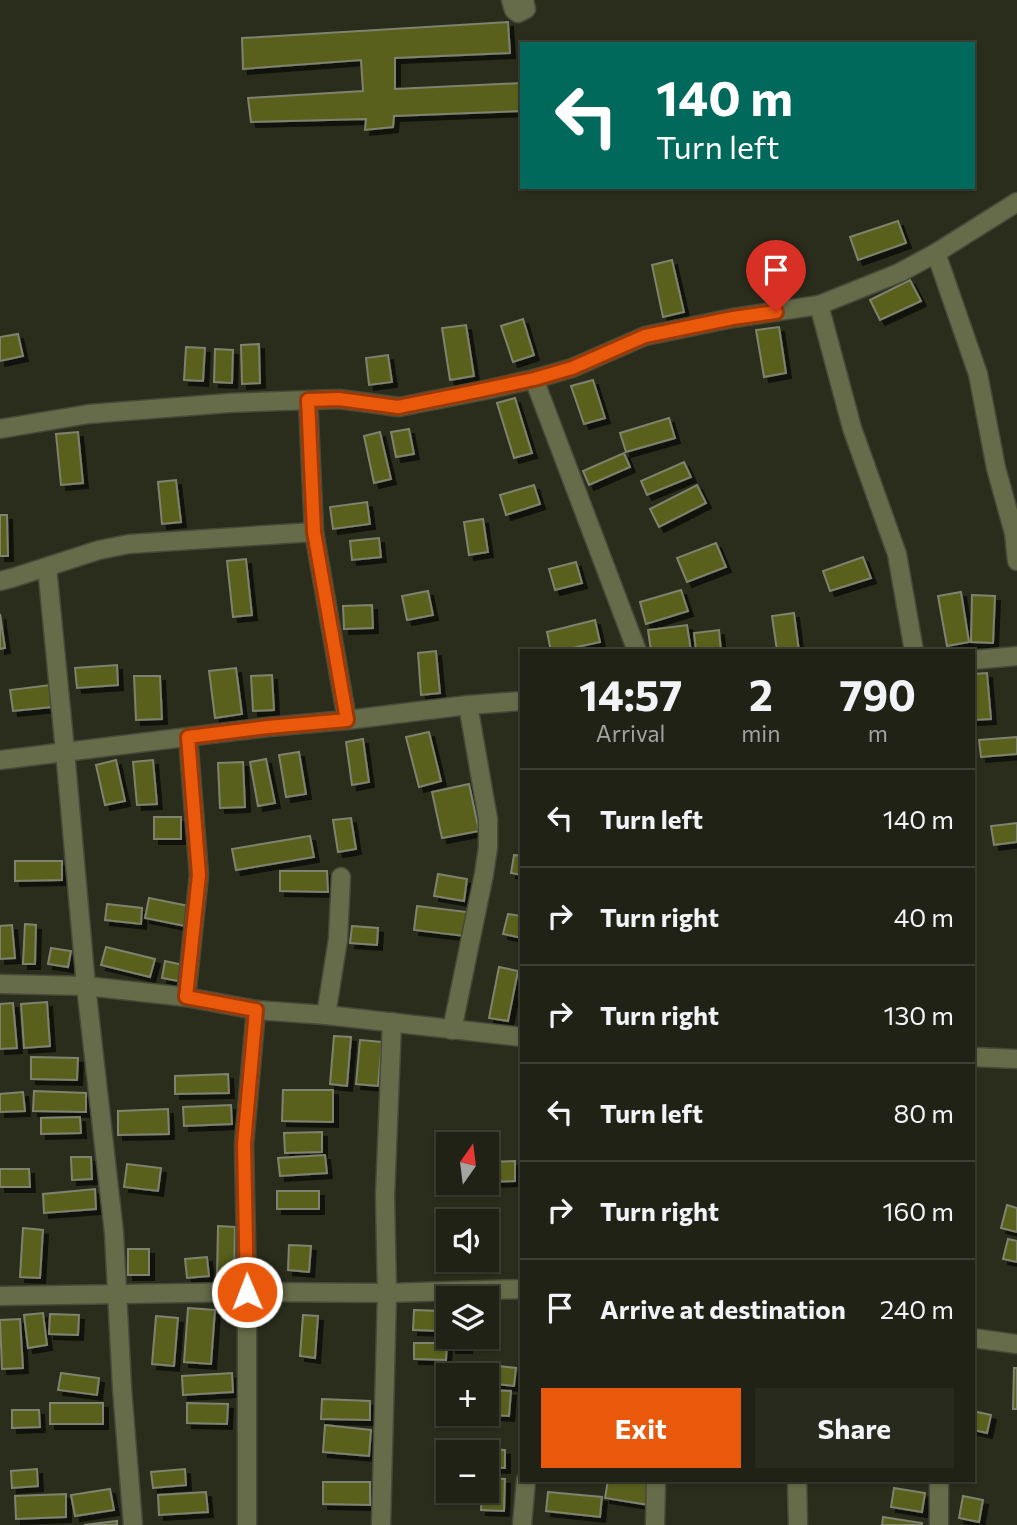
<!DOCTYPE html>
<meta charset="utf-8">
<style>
body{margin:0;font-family:Commissioner,sans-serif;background:#282a1e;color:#f1f3f6;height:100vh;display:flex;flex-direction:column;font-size:26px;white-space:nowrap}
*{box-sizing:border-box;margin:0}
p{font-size:23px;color:#a2a4a0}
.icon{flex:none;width:38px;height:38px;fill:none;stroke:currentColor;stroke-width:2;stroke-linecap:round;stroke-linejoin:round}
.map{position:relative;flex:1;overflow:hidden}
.drawer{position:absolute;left:520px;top:649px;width:455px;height:833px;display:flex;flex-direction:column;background:#202215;border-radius:0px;box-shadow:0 2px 5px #0004,0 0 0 2px #3d3f34}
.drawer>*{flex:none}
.guide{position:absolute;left:520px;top:42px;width:455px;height:147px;border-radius:0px;box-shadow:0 2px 5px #0004,0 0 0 2px #3d3f34;background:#00695c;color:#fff;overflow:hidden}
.needle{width:46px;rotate:14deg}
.buttons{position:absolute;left:436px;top:1132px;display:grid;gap:14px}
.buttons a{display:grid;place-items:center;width:63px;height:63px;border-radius:0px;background:#202215;box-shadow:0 2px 5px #0004,0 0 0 2px #3d3f34;font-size:35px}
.pin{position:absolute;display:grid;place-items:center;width:60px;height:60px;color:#fff;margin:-72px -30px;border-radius:50% 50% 50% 0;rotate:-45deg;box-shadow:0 0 7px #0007}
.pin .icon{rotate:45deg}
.me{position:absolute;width:77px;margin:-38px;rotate:359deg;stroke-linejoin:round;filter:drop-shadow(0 0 5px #0008)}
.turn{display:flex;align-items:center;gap:24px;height:147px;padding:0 21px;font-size:32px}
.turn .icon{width:91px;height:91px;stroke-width:2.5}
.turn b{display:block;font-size:49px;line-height:60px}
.eta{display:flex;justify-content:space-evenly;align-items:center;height:119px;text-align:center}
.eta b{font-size:42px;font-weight:700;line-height:49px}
.action{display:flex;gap:14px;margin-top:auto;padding:14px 21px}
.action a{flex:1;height:80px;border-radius:0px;background:#ea580c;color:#fff;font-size:28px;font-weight:700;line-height:80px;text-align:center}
.action a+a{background:#282a1e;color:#f1f3f6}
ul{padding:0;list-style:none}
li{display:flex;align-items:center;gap:21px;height:98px;padding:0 21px;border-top:2px solid #3d3f34}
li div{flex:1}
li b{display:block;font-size:26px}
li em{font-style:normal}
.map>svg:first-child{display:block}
</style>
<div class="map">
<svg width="1017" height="1525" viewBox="0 0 1017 1525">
<defs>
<filter id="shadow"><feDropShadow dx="5" dy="5" stdDeviation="0" flood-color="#0009"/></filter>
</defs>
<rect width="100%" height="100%" fill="#2a2d1c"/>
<g fill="#59611d" stroke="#7f826e" stroke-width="2" filter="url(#shadow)">
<polygon points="508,22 510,53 395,58 395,89 522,83 522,111 394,116 393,127 365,130 366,119 251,122 248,98 363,91 361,60 243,69 242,38"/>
<polygon points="898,221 906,243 858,260 850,237"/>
<polygon points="672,260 684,312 663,317 652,265"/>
<polygon points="910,280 921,301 880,320 870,300"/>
<polygon points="523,319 534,355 513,362 501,326"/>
<polygon points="466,325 474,376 450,380 442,328"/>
<polygon points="779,327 786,373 764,377 756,330"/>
<polygon points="18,334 23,356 0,361 0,337"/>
<polygon points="259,344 260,383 242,384 241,345"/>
<polygon points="186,347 205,348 203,381 184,380"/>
<polygon points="215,349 233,350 232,383 214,382"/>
<polygon points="388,355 392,382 369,385 366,358"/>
<polygon points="593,380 605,418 584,424 571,386"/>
<polygon points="515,398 532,453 514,458 497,403"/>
<polygon points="669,418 675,438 626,452 620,433"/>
<polygon points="409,429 414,454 396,457 391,432"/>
<polygon points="78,432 83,483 61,485 56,434"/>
<polygon points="380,432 391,479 374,483 364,436"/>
<polygon points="624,453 630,467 589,485 583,471"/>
<polygon points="684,462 691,477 647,495 641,481"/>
<polygon points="176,480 181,522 162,524 158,482"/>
<polygon points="534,485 540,504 506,515 500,495"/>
<polygon points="697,485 706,503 659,527 650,509"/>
<polygon points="367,502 370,524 333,529 330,507"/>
<polygon points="0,515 7,515 8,556 0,556"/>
<polygon points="483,519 488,552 469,555 464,522"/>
<polygon points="379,538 381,557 352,560 350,541"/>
<polygon points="716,543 726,567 687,582 677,558"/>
<polygon points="863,557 871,578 830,591 823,571"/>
<polygon points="246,559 252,615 233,617 227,561"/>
<polygon points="576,562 582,583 555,590 549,569"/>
<polygon points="681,590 688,611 646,624 640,602"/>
<polygon points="428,591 433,615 407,620 402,596"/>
<polygon points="961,592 969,642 947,646 938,596"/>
<polygon points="972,595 995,596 993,643 971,642"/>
<polygon points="372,605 373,628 344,629 343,606"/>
<polygon points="794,613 799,651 777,651 772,616"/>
<polygon points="0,614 5,648 0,649"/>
<polygon points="595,620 600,642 559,651 551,651 547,632"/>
<polygon points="687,625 691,651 651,651 648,630"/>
<polygon points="719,630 721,651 696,651 694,633"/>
<polygon points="436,651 440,693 421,695 418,653"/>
<polygon points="117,665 118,685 77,688 75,668"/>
<polygon points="236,668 242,714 215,718 209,671"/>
<polygon points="987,673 991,719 973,720 973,674"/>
<polygon points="272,675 274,710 253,711 251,676"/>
<polygon points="134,676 160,676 162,719 136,720"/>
<polygon points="50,685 52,707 13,711 10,690"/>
<polygon points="429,732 441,781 419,787 406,737"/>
<polygon points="1017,737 1017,754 981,757 979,740"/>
<polygon points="363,739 369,782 352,785 346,742"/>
<polygon points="299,752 306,794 286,797 279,755"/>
<polygon points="266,759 275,803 258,806 250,762"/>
<polygon points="116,760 125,801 105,805 96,765"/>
<polygon points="153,760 157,804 137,805 133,762"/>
<polygon points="243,762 245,807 220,808 218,763"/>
<polygon points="469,784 479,831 442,838 432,792"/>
<rect x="154" y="817" width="27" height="22"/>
<polygon points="351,818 356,849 338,852 333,820"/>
<polygon points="1017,823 1017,842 994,845 991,826"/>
<polygon points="310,836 314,857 236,870 232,849"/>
<polygon points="514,855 522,856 522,875 511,873"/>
<polygon points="15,861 62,861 62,880 15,881"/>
<polygon points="280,871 327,871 328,892 280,891"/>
<polygon points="438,874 467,879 464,901 434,896"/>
<polygon points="149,898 194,907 190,927 145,918"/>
<polygon points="107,904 142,908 141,924 105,920"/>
<polygon points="417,906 467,912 464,936 414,930"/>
<polygon points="508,914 522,916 522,938 503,934"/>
<polygon points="25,924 36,925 35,964 23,964"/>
<polygon points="12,925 15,958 0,959 0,926"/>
<polygon points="352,926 378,928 377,945 350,943"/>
<polygon points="106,947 155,959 150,977 101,965"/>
<polygon points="51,948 71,951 68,967 48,964"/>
<polygon points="165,961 188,966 184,982 162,978"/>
<polygon points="499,967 518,971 508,1021 489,1018"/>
<polygon points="47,1002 50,1046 24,1048 21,1004"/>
<polygon points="13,1003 17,1048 0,1049 0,1004"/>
<polygon points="334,1036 351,1037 347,1086 330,1084"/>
<polygon points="360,1040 382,1042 378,1086 356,1084"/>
<polygon points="31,1057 78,1058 77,1080 31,1079"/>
<polygon points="228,1074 229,1093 175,1094 175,1076"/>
<polygon points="283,1090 333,1090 333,1122 282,1121"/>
<polygon points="34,1091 86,1093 86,1112 33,1111"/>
<polygon points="23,1092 25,1111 0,1112 0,1094"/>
<polygon points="231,1105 232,1124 184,1126 183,1107"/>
<polygon points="168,1109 169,1134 118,1135 118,1111"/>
<polygon points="80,1117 81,1133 41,1134 41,1118"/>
<polygon points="322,1132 322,1152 285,1153 284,1133"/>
<polygon points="325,1155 327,1173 280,1176 278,1158"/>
<polygon points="71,1157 91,1157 92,1179 72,1180"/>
<polygon points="515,1161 515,1181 486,1182 486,1162"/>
<polygon points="127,1164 161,1168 158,1191 124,1187"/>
<polygon points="0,1169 29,1169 30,1187 0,1187"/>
<polygon points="95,1189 96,1209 44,1213 43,1194"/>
<rect x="277" y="1191" width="42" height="18"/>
<polygon points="1007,1205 1017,1208 1017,1232 1001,1228"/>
<polygon points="218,1226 235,1227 234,1278 217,1277"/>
<polygon points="23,1228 43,1230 40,1278 20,1277"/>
<polygon points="1008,1239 1017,1241 1017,1262 1003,1259"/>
<polygon points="289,1245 311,1246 309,1272 288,1270"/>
<rect x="128" y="1249" width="21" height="26"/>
<polygon points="207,1257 209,1276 187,1278 185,1259"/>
<polygon points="188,1308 215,1310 211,1364 184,1362"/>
<polygon points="414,1310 442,1311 441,1331 413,1330"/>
<polygon points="43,1313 47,1345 28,1348 24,1315"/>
<polygon points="50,1314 79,1315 78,1335 49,1334"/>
<polygon points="303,1315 318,1316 315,1358 300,1356"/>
<polygon points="156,1316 178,1318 174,1366 152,1364"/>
<polygon points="20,1319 23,1368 2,1369 0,1320"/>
<polygon points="452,1337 467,1337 467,1348 451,1348"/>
<polygon points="414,1343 447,1343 446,1360 414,1359"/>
<polygon points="488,1365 516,1368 514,1386 486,1383"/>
<polygon points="1014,1368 1017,1368 1017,1409 1013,1409"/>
<polygon points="61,1373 99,1378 97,1395 58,1390"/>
<polygon points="232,1373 233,1392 183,1395 182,1376"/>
<polygon points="493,1390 511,1391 509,1416 491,1415"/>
<polygon points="322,1399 370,1401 370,1420 321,1419"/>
<rect x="50" y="1403" width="53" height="21"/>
<polygon points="187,1403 228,1404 227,1424 187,1423"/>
<polygon points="12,1410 39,1410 40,1427 12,1428"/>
<polygon points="973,1411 991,1415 987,1433 973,1430"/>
<polygon points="325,1425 371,1430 369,1456 323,1452"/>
<polygon points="464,1448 505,1450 505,1468 486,1467 486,1452 464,1452"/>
<polygon points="37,1469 38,1486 12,1488 11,1471"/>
<polygon points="185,1469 186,1485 153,1488 151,1472"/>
<polygon points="486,1478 505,1479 504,1511 481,1510 482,1491 486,1491"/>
<polygon points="608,1480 632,1480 652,1484 649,1505 605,1498"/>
<polygon points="323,1482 370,1482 370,1505 323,1504"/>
<polygon points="894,1488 925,1493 922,1512 891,1507"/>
<polygon points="110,1489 114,1510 75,1516 71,1495"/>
<polygon points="206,1492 208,1512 159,1515 158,1495"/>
<polygon points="548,1492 602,1497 600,1517 546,1511"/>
<polygon points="66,1494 66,1517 16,1519 15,1496"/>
<polygon points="963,1496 983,1500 979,1522 959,1518"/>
<polygon points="883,1517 922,1523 922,1525 882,1525"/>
<polygon points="117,1521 117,1525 84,1525"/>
</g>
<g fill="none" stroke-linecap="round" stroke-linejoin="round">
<defs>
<g id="minor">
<polyline points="511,0 514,10 518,13 526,9 524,0"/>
<polyline points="936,253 978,374 996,468 1014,533 1017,561"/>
<polyline points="819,305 852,428 897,554 914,651"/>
<polyline points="534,379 637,651"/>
<polyline points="308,400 314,532 347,720"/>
<polyline points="0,429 89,414 229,403 339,399 399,407 485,390 534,379 572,368 645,336 733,318 819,305 899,273 936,253 1017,202"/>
<polyline points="47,567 65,751 86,986 114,1233 122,1388 133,1525"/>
<polyline points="0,581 12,578 99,550 129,544 314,532"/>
<polyline points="973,660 1017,656"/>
<polyline points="0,760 268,727 347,720 468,705 522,701"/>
<polyline points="0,984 86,986 186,997 256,1010 326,1015 522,1037"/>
<polyline points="186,997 199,875 188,737"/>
<polyline points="326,1015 338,939 341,877"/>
<polyline points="452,1030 484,874 488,847 488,819 468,705"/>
<polyline points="973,1057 1017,1059"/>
<polyline points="0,1296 247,1292 387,1293 522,1289"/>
<polyline points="973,1338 1017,1344"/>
<polyline points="797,1480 798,1525"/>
<polyline points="939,1480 939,1525"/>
<polyline points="247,1525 247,1292 244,1144 256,1010"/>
<polyline points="381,1525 387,1293 385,1196 392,1022"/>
<polyline points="522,1525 526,1480"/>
<polyline points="655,1525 656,1480"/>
</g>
</defs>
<use href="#minor" stroke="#474a3a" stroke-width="21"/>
<use href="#minor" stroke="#666b49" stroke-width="18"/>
</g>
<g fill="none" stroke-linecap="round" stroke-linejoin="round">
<defs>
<polyline id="route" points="247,1292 244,1144 256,1010 186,997 199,875 188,737 268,727 347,720 314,532 308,400 339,399 398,407 463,394 534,379 572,368 645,336 733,318 776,312"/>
</defs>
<use href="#route" stroke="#983908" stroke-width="18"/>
<use href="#route" stroke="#ea580c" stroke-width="12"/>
</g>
</svg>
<div class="buttons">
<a><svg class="needle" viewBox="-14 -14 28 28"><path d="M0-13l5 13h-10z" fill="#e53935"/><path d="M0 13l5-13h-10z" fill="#a2a4a0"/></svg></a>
<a><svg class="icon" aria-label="sound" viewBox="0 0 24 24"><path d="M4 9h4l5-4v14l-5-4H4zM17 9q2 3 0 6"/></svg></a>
<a><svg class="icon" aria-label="layers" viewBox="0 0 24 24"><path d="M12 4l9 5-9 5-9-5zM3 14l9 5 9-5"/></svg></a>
<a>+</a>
<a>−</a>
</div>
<div class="pin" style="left:776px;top:312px;background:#d93025"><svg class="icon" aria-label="arrive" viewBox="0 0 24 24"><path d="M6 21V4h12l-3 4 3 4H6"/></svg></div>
<svg class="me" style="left:247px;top:1292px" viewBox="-20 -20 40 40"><circle r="17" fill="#ea580c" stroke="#fff" stroke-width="3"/><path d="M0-11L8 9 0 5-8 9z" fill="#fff"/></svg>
<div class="guide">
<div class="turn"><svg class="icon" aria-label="left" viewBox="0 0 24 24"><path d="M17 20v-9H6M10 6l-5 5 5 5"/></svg><div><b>140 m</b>Turn left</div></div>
</div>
<section class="drawer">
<div class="eta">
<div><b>14:57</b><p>Arrival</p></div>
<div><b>2</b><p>min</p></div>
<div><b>790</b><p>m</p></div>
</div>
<ul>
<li><svg class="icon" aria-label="left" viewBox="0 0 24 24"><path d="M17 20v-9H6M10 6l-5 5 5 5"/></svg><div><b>Turn left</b></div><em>140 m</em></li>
<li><svg class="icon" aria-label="right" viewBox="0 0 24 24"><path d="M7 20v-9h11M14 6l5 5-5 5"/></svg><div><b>Turn right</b></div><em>40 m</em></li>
<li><svg class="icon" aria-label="right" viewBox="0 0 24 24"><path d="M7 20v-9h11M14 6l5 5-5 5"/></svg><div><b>Turn right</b></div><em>130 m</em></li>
<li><svg class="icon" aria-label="left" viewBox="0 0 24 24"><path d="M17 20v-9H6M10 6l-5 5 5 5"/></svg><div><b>Turn left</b></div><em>80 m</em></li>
<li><svg class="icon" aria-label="right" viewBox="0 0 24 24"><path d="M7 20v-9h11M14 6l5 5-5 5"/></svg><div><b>Turn right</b></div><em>160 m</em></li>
<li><svg class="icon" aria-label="arrive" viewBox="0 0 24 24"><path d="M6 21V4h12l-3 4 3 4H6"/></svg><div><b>Arrive at destination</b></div><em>240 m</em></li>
</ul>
<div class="action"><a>Exit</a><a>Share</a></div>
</section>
</div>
